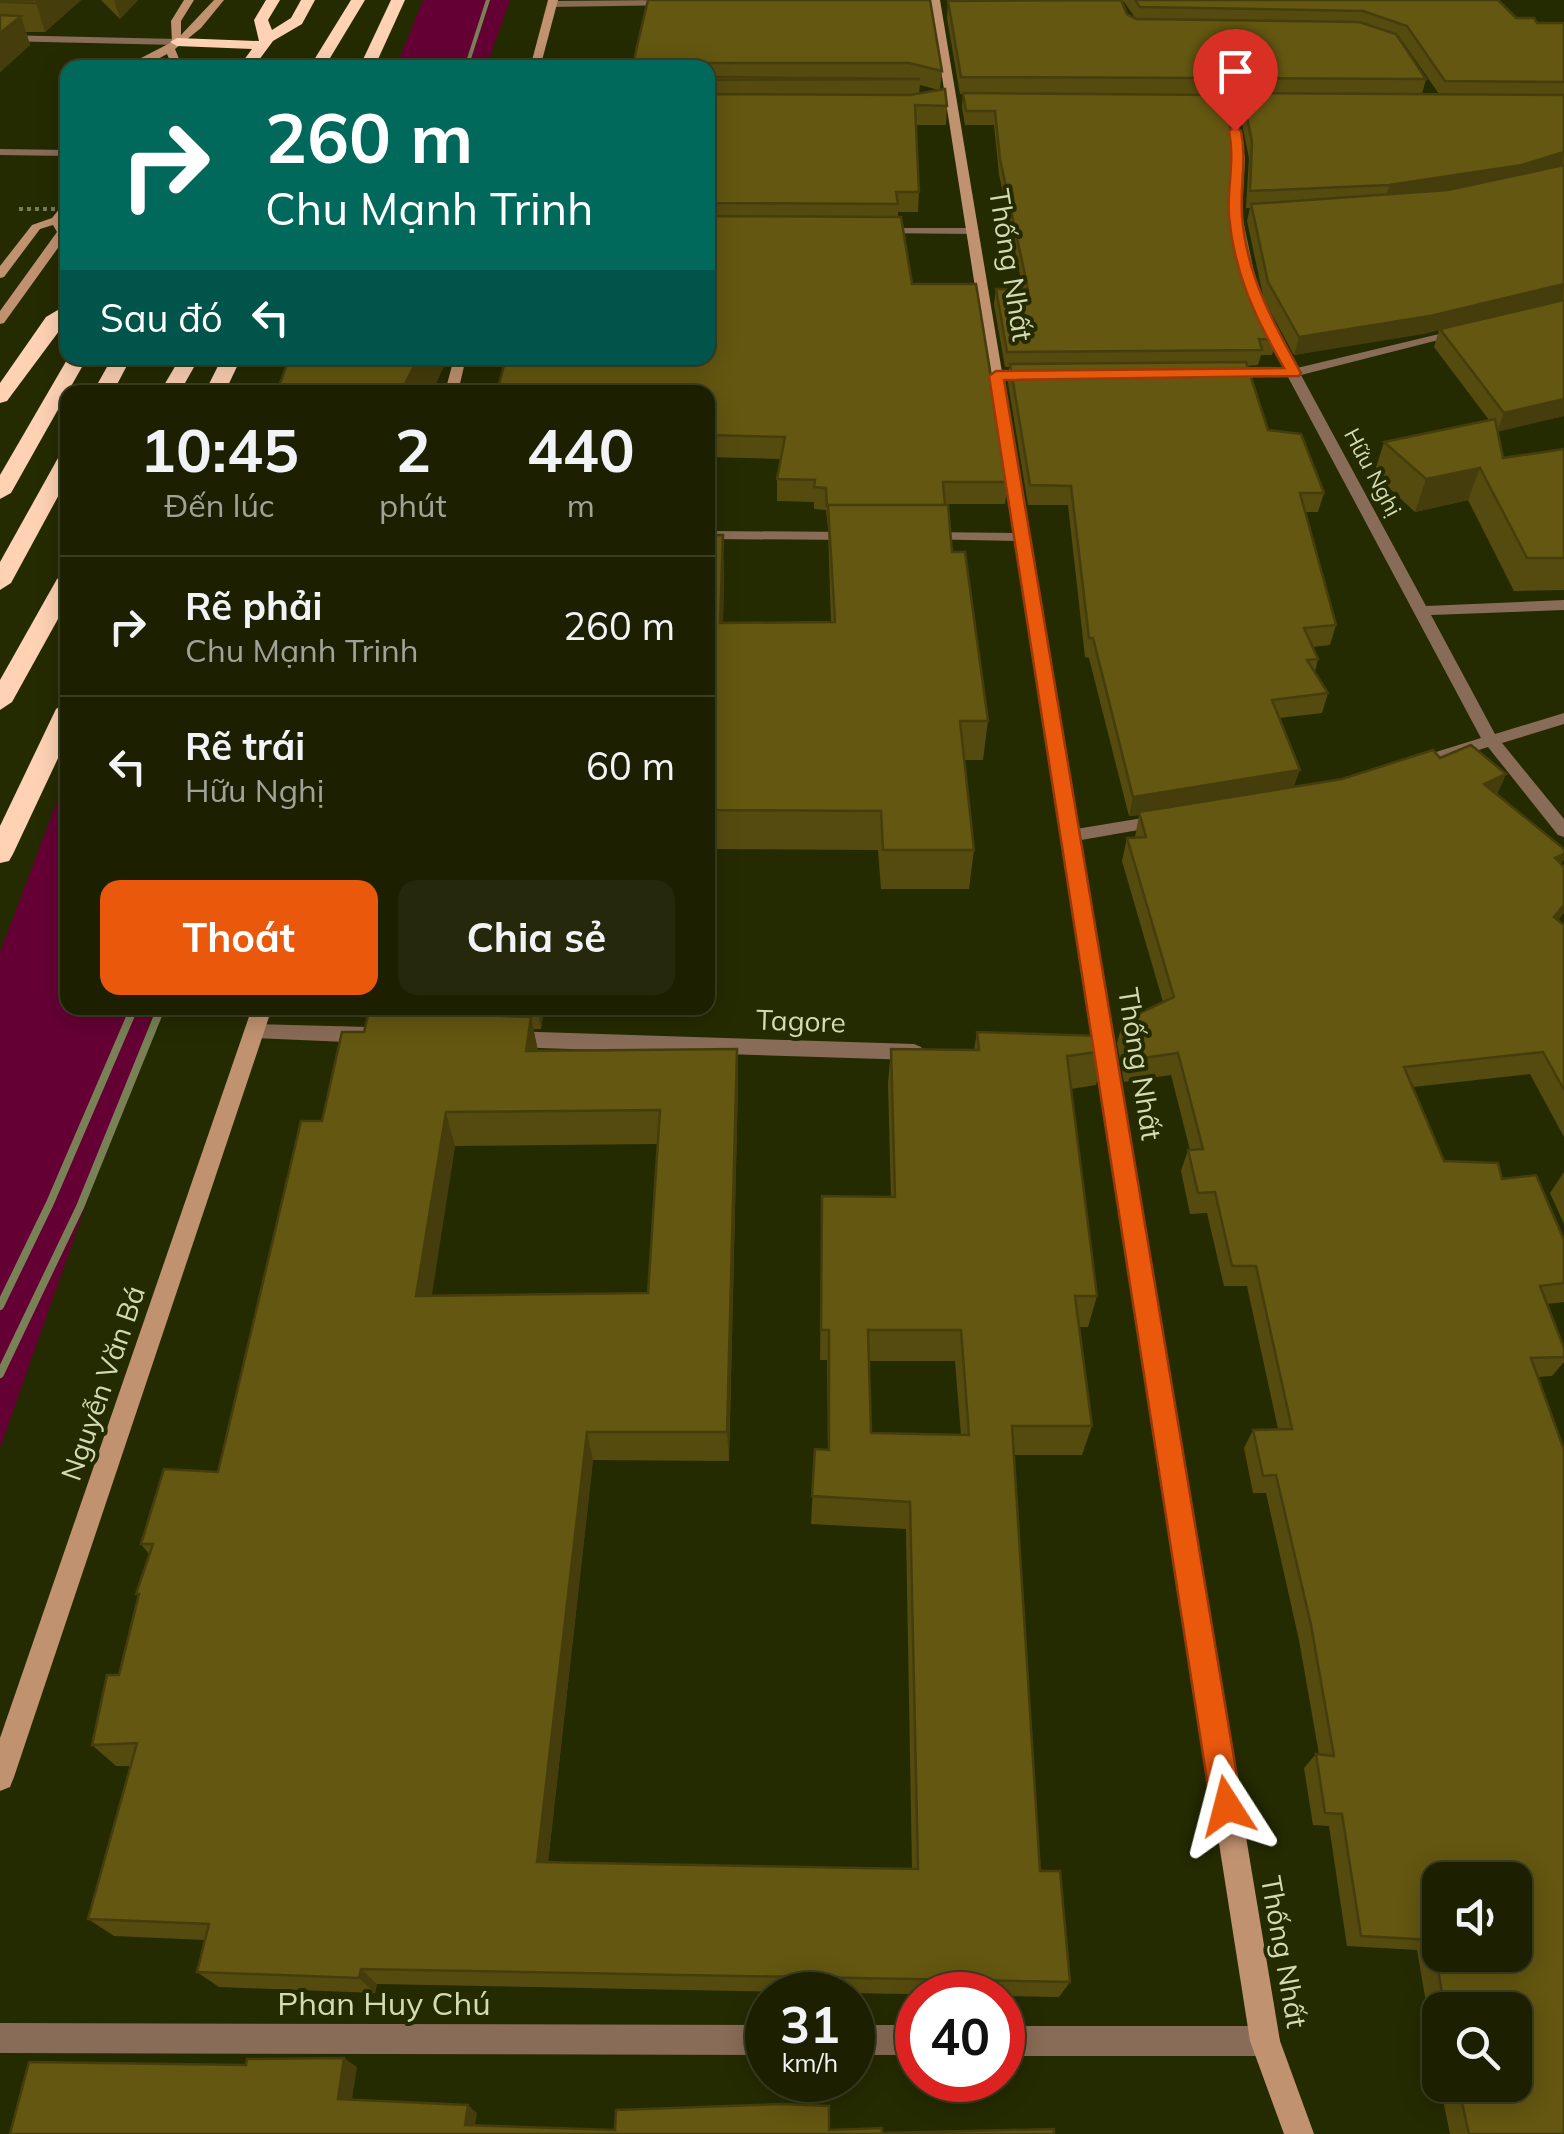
<!DOCTYPE html>
<html lang="vi">
<meta charset="utf-8">
<style>
body{margin:0;font-family:Mulish,sans-serif;background:#25280a;color:#f1f3f6;height:100vh;display:flex;flex-direction:column;font-size:38px;white-space:nowrap}
*{box-sizing:border-box;margin:0}
p{font-size:32px;color:#a0a399}
.icon{flex:none;width:55px;height:55px;fill:none;stroke:currentColor;stroke-width:2;stroke-linecap:round;stroke-linejoin:round}
.map{position:relative;flex:1;overflow:hidden}
.panel{position:absolute;left:60px;top:385px;width:655px;height:630px;display:flex;flex-direction:column;background:#1c2000;border-radius:20px;box-shadow:0 5px 25px #0003,0 0 0 2px #3a3e22}
.panel>*{flex:none}
.guide{position:absolute;left:60px;top:60px;width:655px;height:305px;border-radius:20px;box-shadow:0 5px 25px #0003,0 0 0 2px #3a3e22;background:#00695c;color:#fff;overflow:hidden}
.controls{position:absolute;left:1422px;top:1862px;display:grid;gap:20px}
.controls a{display:grid;place-items:center;width:110px;height:110px;border-radius:20px;background:#1c2000;box-shadow:0 5px 25px #0003,0 0 0 2px #3a3e22;font-size:50px}
.speed{position:absolute;left:745px;top:1972px;display:flex;gap:20px;font-size:50px;font-weight:700;text-align:center}
.speed>*{display:grid;place-content:center;width:130px;height:130px;border-radius:50%;background:#1c2000;box-shadow:0 5px 25px #0003,0 0 0 2px #3a3e22;line-height:1}
.speed small{font-size:25px;font-weight:400}
.speed .limit{border:15px solid #d22;background:#fff;color:#111}
.pin{position:absolute;display:grid;place-items:center;width:85px;height:85px;color:#fff;margin:-102px -42px;border-radius:50% 50% 50% 0;rotate:-45deg;box-shadow:0 0 10px #0007}
.pin .icon{rotate:45deg}
.me{position:absolute;width:110px;margin:-55px;rotate:351deg;stroke-linejoin:round;filter:drop-shadow(0 0 8px #0008)}
.turn{display:flex;align-items:center;gap:35px;height:210px;padding:0 40px;font-size:45px}
.turn .icon{width:130px;height:130px;stroke-width:2.5}
.turn b{display:block;font-size:70px;line-height:85px}
.then{display:flex;align-items:center;height:95px;padding:0 40px;background:#0003;gap:20px;font-size:38px}
.eta{display:flex;justify-content:space-evenly;align-items:center;height:170px;text-align:center}
.eta b{font-size:60px;font-weight:700;line-height:70px}
.primary-button{display:flex;gap:20px;margin-top:auto;padding:20px 40px}
.primary-button a{flex:1;height:115px;border-radius:20px;background:#ea580c;color:#fff;font-size:40px;font-weight:700;line-height:115px;text-align:center}
.primary-button a+a{background:#25280a;color:#f1f3f6}
ul{padding:0;list-style:none}
li{display:flex;align-items:center;gap:30px;height:140px;padding:0 40px;border-top:2px solid #3a3e22}
li div{flex:1}
li b{display:block;font-size:38px}
li em{font-style:normal}
.map>svg:first-child{display:block}
</style>
<div class="map">
<svg width="1564" height="2134" viewBox="0 0 1564 2134">
<rect width="100%" height="100%" fill="#252b00"/>
<g fill="#650035">
<polygon points="423,0 510,0 486,67 396,67"/>
<polygon points="67,775 68,1008 155,1008 0,1448 0,952"/>
</g>
<g fill="none" stroke-linecap="round" stroke-linejoin="round">
<g fill="#896c57" fill-rule="evenodd">
<polygon points="0,35 177,39 182,42 177,45 0,41"/>
<polygon points="0,149 68,150 68,156 0,155"/>
</g>
<g fill="#896c57" fill-rule="evenodd">
<polygon points="674,0 677,5 552,7 547,4 552,1"/>
<polygon points="1201,100 1267,101 1272,104 1267,107 1235,107 1245,158 1242,215 1260,301 1297,368 1460,329 1466,333 1301,375 1426,606 1564,600 1564,610 1431,615 1495,734 1564,713 1564,724 1502,743 1564,819 1564,837 1558,835 1488,747 1413,771 1405,765 1407,761 1481,738 1288,377 1224,377 1218,373 1224,369 1284,369 1248,301 1230,215 1235,158 1225,106 1197,105"/>
<polygon points="880,228 973,228 979,231 973,234 876,233 874,231"/>
<polygon points="708,531 855,532 862,536 855,540 708,539"/>
<polygon points="924,532 1022,533 1029,537 1022,541 919,539 917,536"/>
<polygon points="1161,815 1170,821 1167,825 1070,842 1061,836 1070,830"/>
<polygon points="254,1024 370,1027 380,1035 370,1043 254,1038 244,1031"/>
<polygon points="508,1031 914,1044 921,1047 924,1052 921,1057 914,1060 508,1047 498,1039"/>
<polygon points="0,2023 768,2025 768,2055 0,2053"/>
<rect x="852" y="2025" width="66" height="30"/>
<polygon points="1002,2026 1265,2026 1276,2030 1280,2041 1276,2052 1265,2056 1002,2056"/>
</g>
<g fill="#c09270" fill-rule="evenodd">
<polygon points="184,0 194,0 181,21 181,35 214,0 224,0 201,28 175,49 180,61 176,68 166,68 170,61 167,54 142,68 132,68 141,58 172,42 171,21"/>
<polygon points="548,0 558,0 540,68 530,68"/>
<polygon points="930,0 940,0 1280,2041 1314,2134 1284,2134 1250,2041"/>
<polygon points="68,198 68,211 62,220 68,234 4,323 0,324 0,311 57,232 53,225 40,229 4,277 0,278 0,266 32,225 52,218"/>
<polygon points="454,358 466,358 458,392 445,392"/>
<polygon points="252,1008 272,1008 14,1777 10,1787 0,1791 0,1738"/>
</g>
<g fill="#fed2b3" fill-rule="evenodd">
<polygon points="266,0 280,0 268,20 272,30 291,18 301,0 315,0 302,24 273,41 253,68 238,68 252,49 177,46 170,42 177,38 259,41 254,20"/>
<polygon points="351,0 365,0 324,68 309,68"/>
<polygon points="391,0 405,0 374,68 359,68"/>
<polygon points="68,304 68,319 7,401 0,403 0,383 46,317"/>
<polygon points="68,358 87,358 11,493 0,499 0,475"/>
<polygon points="112,358 131,358 113,392 93,392"/>
<polygon points="180,358 199,358 180,392 160,392"/>
<polygon points="222,358 241,358 225,392 205,392"/>
<polygon points="68,452 68,478 11,583 0,590 0,562 58,458"/>
<polygon points="68,572 68,601 12,702 0,710 0,680 57,579"/>
<polygon points="68,701 68,737 13,854 9,861 0,863 0,826 56,709"/>
</g>
<polyline stroke="#798157" stroke-width="4" points="466,68 488,0"/>
<g stroke="#798157" stroke-width="8">
<polyline points="0,1306 50,1203 134,1008"/>
<polyline points="0,1374 80,1207 161,1008"/>
</g>
<polyline stroke="#757c53" stroke-width="4" stroke-dasharray="4 4" stroke-linecap="butt" points="19,209 68,209"/>
</g>
<g fill="#564b0f" fill-rule="evenodd">
<polygon points="0,0 81,0 45,32 26,32 30,45 0,72"/>
<polygon points="101,0 138,0 120,19"/>
<path d="M648,0l294,71 -2,19 7,16 -1,19h-30l3,67 -1,20h-20v5l14,67 96,198 -3,22h-60l7,48 36,169 -5,39h-19l10,90 -5,39h-88l-3,-39 -170,-1v-314h15l1,39 -1,49 108,-1 -3,-94 -2,-18 -12,-1v-7l-37,-1v-22l4,-20 -73,-2v-389zM920,85l19,5 -20,3z"/>
<path d="M1014,0h484l18,18 21,5h27v393l-67,15 6,27 61,-9v141l-50,1 -46,-91 -53,12 -41,-38 10,-32 105,-22 -55,-73 5,-17 -145,25 -30,-55 -17,-79 3,-13h-4l3,-50 -10,-49 2,-13h-17l5,105 19,86 28,53 -4,15h-11l-3,10 -11,1 21,64 56,63 -6,19h-13l31,113 -6,20 -18,2 6,12 -3,13 13,21 -6,20 -43,5 15,69 48,-8 98,-21 66,16 -9,20 67,55v10l-3,5 3,3v46l-6,7 6,5v212l-34,-63 -117,13 31,74 58,18 62,61v62l-17,2 17,44v14l-12,14 -15,1 27,757h-114l-10,-49h75v-75h-75v74l-23,-134 -70,-4 -18,-120 -16,-1 -9,-57 12,-14h3l-20,-114 -33,-147h-13l-9,-45 9,-18 25,-1 -31,-143h-23l-17,-73 -17,1 -9,-43 7,-21h2l-19,-75 -47,7 -7,-39 6,-22 40,-19 -41,-141 5,-23 8,-1 4,-22 -10,1 -40,-158 -4,-1 -17,-152h-40l-20,-122 1,-16h-4l-11,-63 2,-15h27l-24,-115 -5,-49h-29l-3,-18 1,-13h-3l-13,-76 1,-17zM1122,2h2l12,17 -9,-5zM1401,41l2,1 36,52h-17l4,-15z"/>
<path d="M379,1008h165l-3,21h-8l5,22 200,33 -9,377 -136,-1 -45,402 364,7 -6,-340 -95,-5 4,-75 13,1 -1,-90h-7l2,-164 69,1 -3,-114 3,-34 83,1 3,-18 128,19 -9,34 -25,4 26,207 -9,31h-9l13,99 -10,29h-68l26,416 30,111 -11,15 -682,-13 -2,9 -156,-6 -22,-15 8,-32 -91,-4 -26,-17 42,-153h-14l-24,-21 27,-70 20,-78 -3,-3 13,-40 -8,-10 77,-72 104,-351 42,-89 17,-20zM657,1144l-9,149 -217,2 24,-149zM869,1361h86l6,74 -90,-2z"/>
<polygon points="1564,1172 1564,1224 1550,1193"/>
</g>
<g fill="#463d0c">
<polygon points="39,0 81,0 45,32 36,3"/>
<polygon points="114,0 138,0 120,19"/>
<polygon points="21,16 30,45 0,72 0,33"/>
<polygon points="1564,152 1563,167 1385,202 1389,185"/>
<polygon points="1564,284 1563,300 1424,334 1294,355 1299,337"/>
<polygon points="418,358 448,358 432,392 401,392"/>
<polygon points="1564,399 1564,416 1497,432 1504,413"/>
<polygon points="1480,468 1468,500 1415,512 1426,479"/>
<polygon points="723,535 724,574 722,662 720,623"/>
<polygon points="1300,770 1293,789 1129,816 1133,797"/>
<polygon points="1506,774 1496,797 1484,784"/>
<polygon points="1564,854 1564,859 1556,874 1555,858"/>
<polygon points="1564,905 1564,913 1542,939 1554,917"/>
<polygon points="537,1008 544,1008 541,1029"/>
<polygon points="531,1017 538,1051 526,1051"/>
<polygon points="737,1049 738,1084 729,1461 727,1432"/>
<polygon points="446,1112 455,1146 427,1327 416,1296"/>
<polygon points="587,1432 593,1460 546,1880 537,1862"/>
<polygon points="361,1969 377,1984 375,1993 359,1978"/>
<polygon points="344,2058 357,2067 351,2106 338,2099"/>
<polygon points="468,2105 477,2113 474,2132 465,2125"/>
</g>
<g fill="#645711" stroke="#463d0c" stroke-width="2.5" fill-rule="evenodd">
<polygon points="0,0 39,0 36,3 0,2"/>
<polygon points="648,0 930,0 942,71 909,63 707,63 706,68 632,68"/>
<polygon points="1121,0 1127,14 1136,19 1359,22 1396,34 1426,79 961,77 948,1"/>
<polygon points="1135,0 1498,0 1516,18 1534,18 1537,23 1564,23 1564,82 1445,81 1407,26 1363,11 1140,7"/>
<polygon points="0,15 21,16 0,33"/>
<polygon points="708,77 920,79 708,80"/>
<polygon points="945,89 947,106 915,105 919,192 896,192 898,204 708,203 708,94 910,95"/>
<polygon points="963,93 1224,95 1234,144 1229,201 1248,287 1276,340 1259,339 1262,350 1007,352 996,289 1028,289 1000,159 995,111 966,111"/>
<polygon points="1242,93 1564,95 1564,152 1522,165 1389,185 1250,191 1252,142"/>
<polygon points="1564,165 1564,284 1430,316 1299,337 1268,282 1251,204 1448,190"/>
<polygon points="708,216 901,217 912,284 976,284 1008,482 943,482 945,505 827,506 826,488 814,487 815,480 777,479 785,437 708,435 708,392 497,392 506,358 708,358"/>
<polygon points="1564,300 1564,399 1504,413 1440,329"/>
<polygon points="289,358 418,358 401,392 277,392"/>
<polygon points="1246,362 1268,430 1301,434 1324,493 1300,493 1336,625 1304,628 1318,659 1307,660 1328,693 1272,700 1300,770 1133,797 1093,638 1089,638 1071,486 1030,485 1010,364"/>
<polygon points="1495,419 1503,458 1564,449 1564,558 1527,558 1480,468 1426,479 1384,442"/>
<polygon points="828,505 948,505 952,552 965,552 988,721 960,721 974,850 883,850 881,811 708,810 708,535 723,535 720,623 835,622"/>
<path d="M1471,745l35,29 -22,10 80,65v5l-9,4 9,9v38l-10,12 10,8v165l-21,-38 -139,15 40,94 54,2 4,16 34,-4 28,65v43l-24,3 24,62v9l-33,1 33,92v684h-95l-11,-49h57v-75h-70l-12,-70 -72,-4 -19,-122 -17,-1 -9,-59 18,2 -23,-131 -35,-150 -13,1 -10,-46 39,-1 -36,-163h-24l-17,-74 -17,1 -10,-43 15,-1 -25,-96 -48,7 -7,-39 51,-24 -47,-159 19,-1 -7,-25 203,-33 91,-29 7,8zM1440,1880h75v75h-75z"/>
<path d="M369,1011l162,6 -5,34 211,-2 -10,383h-140l-50,430 381,7 -8,-367 -98,-6 3,-47 14,1v-120h-8l1,-134 73,1 -4,-148 88,1 -2,-18 125,4 3,15 -38,5 30,240h-22l17,130h-80l28,445h20l10,111 -709,-13 -2,9 -162,-6 12,-48 -121,-5 49,-176 -45,2 15,-70h12l20,-81h-3l17,-50h-12l23,-75 54,3 83,-351h21l20,-89h22zM660,1110l-12,183 -232,3 30,-184zM868,1330h93l8,105 -98,-2z"/>
<polygon points="344,2058 338,2099 468,2105 465,2125 615,2130 616,2110 782,2104 829,2106 829,2130 882,2128 882,2133 1054,2129 1054,2134 10,2134 29,2062 246,2065 247,2059"/>
</g>
<path fill="#ea580c" stroke="#983908" stroke-width="2.5" d="M1235,127l6,4c6,29 -1,55 1,84 4,59 31,108 59,158l-2,3 -295,4 238,1426 -4,11 -11,4 -11,-4 -5,-11 -222,-1430 7,-5 288,-3c-28,-49 -50,-94 -55,-152 -2,-30 6,-55 0,-85z"/>
<g text-anchor="middle" stroke-width="8" stroke-linejoin="round" paint-order="stroke">
<g font-size="22" fill="#d2dbb3" stroke="#252b00">
<text transform="translate(1373 472) rotate(62)" y="8">Hữu Nghị</text>
</g>
<g font-size="28" fill="#d2dbb3" stroke="#252b00">
<text transform="translate(1011 265) rotate(81)" y="10">Thống Nhất</text>
<text transform="translate(801 1021) rotate(2)" y="10">Tagore</text>
<text transform="translate(1140 1064) rotate(81)" y="10">Thống Nhất</text>
<text transform="translate(103 1383) rotate(-71)" y="10">Nguyễn Văn Bá</text>
<text transform="translate(1284 1952) rotate(80)" y="10">Thống Nhất</text>
</g>
<g font-size="32" fill="#d2dbb3" stroke="#252b00">
<text x="384" y="2015">Phan Huy Chú</text>
</g>
</g>
</svg>
<div class="controls">
<a><svg class="icon" aria-label="sound" viewBox="0 0 24 24"><path d="M4 9h4l5-4v14l-5-4H4zM17 9q2 3 0 6"/></svg></a>
<a><svg class="icon" aria-label="search" viewBox="0 0 24 24"><circle cx="10" cy="10" r="6"/><path d="M15 15l6 6"/></svg></a>
</div>
<div class="speed"><div>31<small>km/h</small></div><div class="limit">40</div></div>
<div class="pin" style="left:1235px;top:131px;background:#d93025"><svg class="icon" aria-label="arrive" viewBox="0 0 24 24"><path d="M6 21V4h12l-3 4 3 4H6"/></svg></div>
<svg class="me" style="left:1227px;top:1806px" viewBox="-20 -20 40 40"><path d="M0-17L14 15 0 8-14 15z" fill="#ea580c" stroke="#fff" stroke-width="4"/></svg>
<div class="guide">
<div class="turn"><svg class="icon" aria-label="right" viewBox="0 0 24 24"><path d="M7 20v-9h11M14 6l5 5-5 5"/></svg><div><b>260 m</b>Chu Mạnh Trinh</div></div>
<div class="then">Sau đó<svg class="icon" aria-label="left" viewBox="0 0 24 24"><path d="M17 20v-9H6M10 6l-5 5 5 5"/></svg></div>
</div>
<section class="panel">
<div class="eta">
<div><b>10:45</b><p>Đến lúc</p></div>
<div><b>2</b><p>phút</p></div>
<div><b>440</b><p>m</p></div>
</div>
<ul>
<li><svg class="icon" aria-label="right" viewBox="0 0 24 24"><path d="M7 20v-9h11M14 6l5 5-5 5"/></svg><div><b>Rẽ phải</b><p>Chu Mạnh Trinh</p></div><em>260 m</em></li>
<li><svg class="icon" aria-label="left" viewBox="0 0 24 24"><path d="M17 20v-9H6M10 6l-5 5 5 5"/></svg><div><b>Rẽ trái</b><p>Hữu Nghị</p></div><em>60 m</em></li>
</ul>
<div class="primary-button"><a>Thoát</a><a>Chia sẻ</a></div>
</section>
</div>
